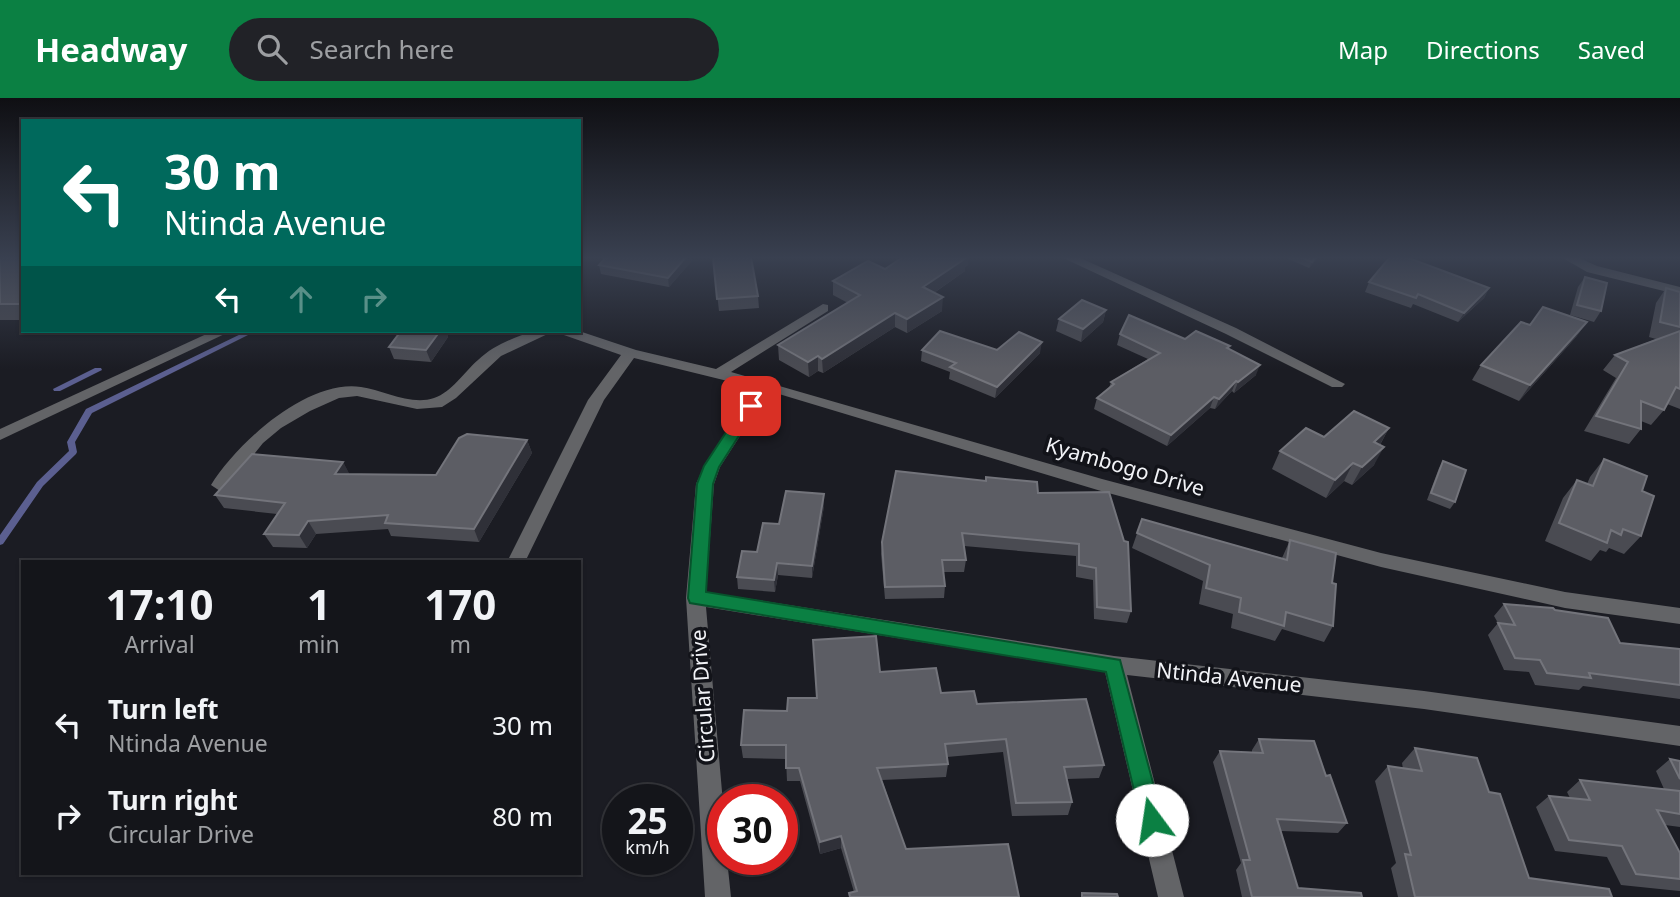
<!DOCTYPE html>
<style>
body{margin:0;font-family:"Noto Sans",sans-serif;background:#212227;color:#f1f3f6;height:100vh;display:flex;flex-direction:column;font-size:26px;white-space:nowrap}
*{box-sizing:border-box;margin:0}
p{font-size:23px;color:#9d9fa2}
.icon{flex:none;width:38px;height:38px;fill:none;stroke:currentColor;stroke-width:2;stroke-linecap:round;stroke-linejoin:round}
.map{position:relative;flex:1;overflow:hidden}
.panel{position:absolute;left:21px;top:462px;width:560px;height:315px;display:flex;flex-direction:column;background:#14151a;border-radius:0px;box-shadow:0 2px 5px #0004,0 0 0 2px #333439}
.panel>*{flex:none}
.guide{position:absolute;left:21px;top:21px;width:560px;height:214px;border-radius:0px;box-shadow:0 2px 5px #0004,0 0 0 2px #333439;background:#00695c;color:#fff;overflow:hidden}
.speed{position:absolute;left:602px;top:686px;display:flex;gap:14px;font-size:35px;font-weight:700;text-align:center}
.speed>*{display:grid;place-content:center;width:91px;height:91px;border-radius:50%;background:#14151a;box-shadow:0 2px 5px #0004,0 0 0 2px #333439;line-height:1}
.speed small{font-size:18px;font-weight:400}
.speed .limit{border:10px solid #d22;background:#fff;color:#111}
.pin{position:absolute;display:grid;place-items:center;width:60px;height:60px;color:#fff;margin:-30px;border-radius:14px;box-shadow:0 4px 10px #0006}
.me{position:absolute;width:77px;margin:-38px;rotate:346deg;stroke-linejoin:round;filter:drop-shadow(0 0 5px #0008)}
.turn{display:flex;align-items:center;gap:24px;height:147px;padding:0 28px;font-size:32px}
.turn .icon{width:91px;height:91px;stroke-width:2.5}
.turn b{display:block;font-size:49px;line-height:60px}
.lanes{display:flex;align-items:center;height:66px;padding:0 28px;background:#0003;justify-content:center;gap:35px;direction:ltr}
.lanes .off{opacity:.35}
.eta{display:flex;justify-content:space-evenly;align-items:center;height:119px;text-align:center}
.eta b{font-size:42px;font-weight:700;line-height:49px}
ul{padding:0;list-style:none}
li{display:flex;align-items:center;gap:21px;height:91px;padding:0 28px}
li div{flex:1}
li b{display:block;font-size:26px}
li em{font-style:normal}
header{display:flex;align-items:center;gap:42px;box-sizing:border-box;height:98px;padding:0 35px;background:#0b8043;color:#fff}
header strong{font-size:33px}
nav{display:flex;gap:38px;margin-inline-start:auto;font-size:24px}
.search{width:490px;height:63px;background:#212227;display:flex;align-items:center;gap:18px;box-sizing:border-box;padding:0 24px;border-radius:38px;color:#9d9fa2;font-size:26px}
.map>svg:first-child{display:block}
</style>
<header>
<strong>Headway</strong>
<div class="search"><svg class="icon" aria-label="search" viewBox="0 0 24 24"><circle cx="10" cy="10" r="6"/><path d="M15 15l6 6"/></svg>Search here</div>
<nav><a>Map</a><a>Directions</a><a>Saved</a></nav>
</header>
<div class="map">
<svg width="1680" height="799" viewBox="0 0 1680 799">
<rect width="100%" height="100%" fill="#1b1c23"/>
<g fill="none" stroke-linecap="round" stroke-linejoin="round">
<g fill="#5b5f90" fill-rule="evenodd">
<polygon points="247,233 256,233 92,315 75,344 77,354 76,356 43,388 3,446 0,447 0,437 37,384 69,353 67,344 86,311"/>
<polygon points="95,270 101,270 102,272 60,293 54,293 53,291"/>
</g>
<g fill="#636467" fill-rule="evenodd">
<polygon points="1061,159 1078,159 1236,230 1345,286 1342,289 1332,289 1226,236"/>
<polygon points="1561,159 1577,159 1597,168 1680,189 1680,197 1587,174"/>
<polygon points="823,206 828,207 828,213 731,274 1102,381 1381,455 1565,494 1680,510 1680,526 1565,510 1381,469 1101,393 769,293 720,369 714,386 706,494 1114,558 1424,593 1680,628 1680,648 1424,611 1127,577 1184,799 1158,799 1105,574 706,509 723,705 723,761 727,761 731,799 705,799 686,500 696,386 706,364 756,290 634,260 604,302 525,464 507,464 588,302 621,257 561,236 559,233 579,233 636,252 716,271"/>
<polygon points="213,233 231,233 0,342 0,331"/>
<path d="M534,233h20l-53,25 -45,42 -14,9 -25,2 -60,-13 -18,2 -29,13 -29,17 -18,15 -37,46 -6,2 -9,-6c26,-42 96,-106 150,-98 22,3 50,19 73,11 18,-6 30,-26 44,-38 16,-15 35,-22 56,-29z"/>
</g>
</g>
<g fill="#4a4b52">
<rect x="0" y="159" width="23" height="63"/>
<polygon points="606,159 695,159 669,189 601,176 599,167"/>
<polygon points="1203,159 1218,159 1212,163"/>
<polygon points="1284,159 1319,159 1309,170"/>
<polygon points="713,160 758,198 759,210 719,213"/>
<polygon points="968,167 965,169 965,173 934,195 942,213 907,235 895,229 823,275 818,273 809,279 779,262 778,247 848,205 833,197 833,183 885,171"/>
<polygon points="1585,179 1601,213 1594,224 1570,217 1578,189"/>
<polygon points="1369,184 1489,190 1484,200 1458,224 1413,206 1411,210 1365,194"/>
<polygon points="1666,190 1680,194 1680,311 1667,306 1664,312 1651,327 1641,323 1641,331 1629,346 1584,333 1616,280 1603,272 1615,257 1656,241 1649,239 1656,205"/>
<polygon points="1106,212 1103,224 1081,244 1056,233 1059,221"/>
<polygon points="1587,224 1576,239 1519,303 1472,282 1481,267"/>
<polygon points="401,233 446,233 448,239 431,264 394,261 389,249"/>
<polygon points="1120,236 1185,241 1229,251 1256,277 1234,295 1232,293 1215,311 1210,310 1167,348 1094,311 1097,300 1109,290 1111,284 1148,261 1117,247"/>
<polygon points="922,252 1040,255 995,300 949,281 950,274 921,263"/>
<polygon points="1389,330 1380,347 1374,367 1352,387 1344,383 1326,400 1272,371 1280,353 1324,339"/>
<polygon points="527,342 532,355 479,444 391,438 388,431 316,436 307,450 273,449 264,436 277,416 224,410 215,397 343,364 349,376 436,377"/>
<polygon points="1604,361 1642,393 1641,438 1624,456 1609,450 1606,454 1600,452 1591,463 1545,443 1563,400 1577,382 1587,386 1590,379"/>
<polygon points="1443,363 1455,404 1450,411 1427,402 1439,370"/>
<polygon points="986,379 1038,395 1109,394 1131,513 1127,525 1094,521 1093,482 1076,479 1076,458 964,448 966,462 964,474 943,474 945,488 944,500 885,501 881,456 882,444 985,383"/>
<polygon points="824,408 812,480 778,477 775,494 738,491 737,479 779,426"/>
<polygon points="1142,421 1282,460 1290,442 1332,485 1333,528 1324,544 1282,531 1275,543 1231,530 1233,516 1199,506 1203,483 1132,450"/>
<polygon points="1504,506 1555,512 1620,545 1680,551 1680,601 1583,588 1579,592 1535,587 1529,574 1504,572 1488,537 1498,525 1494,518"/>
<polygon points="880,574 977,606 1104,667 1099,680 1067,681 1072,704 1068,717 1012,718 1003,654 947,659 948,666 946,679 882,682 906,751 1019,799 849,799 849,795 854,794 841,750 820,756 800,683 787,683 786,661 743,660 741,647 787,613"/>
<polygon points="1259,641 1326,678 1347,725 1338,735 1281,733 1298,790 1362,799 1242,799 1236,772 1241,765 1213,664 1220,653 1252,654 1252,652"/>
<polygon points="1415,650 1489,694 1529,780 1612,799 1398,799 1391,770 1396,765 1375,683 1388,668 1403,671 1402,665"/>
<polygon points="1670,661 1680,663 1680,729 1665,727 1680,781 1680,793 1679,793 1621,787 1607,759 1555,753 1536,709 1549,698 1570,700 1567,694 1580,682 1664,691 1656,673"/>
</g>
<g fill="#2f3038">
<polygon points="686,159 695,159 669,189 668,180"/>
<polygon points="962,159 969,159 968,167 965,169 965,173 922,203 923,189"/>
<polygon points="1316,159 1319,159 1309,170 1312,164"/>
<polygon points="1489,190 1484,200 1458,224 1464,215"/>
<polygon points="943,199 942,213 907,235 907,221"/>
<polygon points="1106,212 1103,224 1081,244 1083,231"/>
<polygon points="895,215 895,229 823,275 822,261"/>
<polygon points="1587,224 1576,239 1519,303 1530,287"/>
<polygon points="440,233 446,233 448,239 431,264 426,252"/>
<polygon points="1042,244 1040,255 995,300 997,289"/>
<polygon points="818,258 818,273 809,279 808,264"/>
<polygon points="1260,267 1256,277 1234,295 1238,284"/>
<polygon points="1236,283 1232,293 1215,311 1219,301"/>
<polygon points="1214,299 1210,310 1167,348 1171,337"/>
<polygon points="1389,330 1379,348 1374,344"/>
<polygon points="527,342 532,355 479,444 474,431"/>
<polygon points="1384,349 1374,367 1352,387 1362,369"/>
<polygon points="343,364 350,377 335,376"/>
<polygon points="1353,365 1344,383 1326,400 1335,382"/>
<polygon points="824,396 824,408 812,480 812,468"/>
<polygon points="308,423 316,436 307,450 299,437"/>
<polygon points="777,465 778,477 775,494 774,482"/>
<polygon points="841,738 841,750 820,756 820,744"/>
</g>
<g fill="#5c5d64" stroke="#73747b" stroke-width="2">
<rect x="0" y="159" width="23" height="47"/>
<polygon points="606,159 686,159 668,180 599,167"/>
<polygon points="726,159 751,159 758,198 717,201 713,160"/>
<polygon points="903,159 966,160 923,189 943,199 907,221 895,215 822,261 818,258 808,264 778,247 860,197 833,183 868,163 885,171"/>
<polygon points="1300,159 1316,159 1312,164"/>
<polygon points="1390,159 1406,159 1489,190 1464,215 1418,196 1416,200 1369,184"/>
<polygon points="1585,179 1607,185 1601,213 1577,207"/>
<polygon points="1666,190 1680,194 1680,229 1660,224"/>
<polygon points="1082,202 1106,212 1083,231 1059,221"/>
<polygon points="1543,209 1587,224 1530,287 1481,267 1521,224 1530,227"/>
<polygon points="1129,217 1185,241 1196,233 1230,248 1227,250 1260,267 1238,284 1236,283 1219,301 1214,299 1171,337 1097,300 1114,286 1111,284 1160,255 1120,236"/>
<polygon points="401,233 440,233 426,252 389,249"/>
<polygon points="940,233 997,252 1019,234 1042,244 997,289 950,269 956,265 922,252"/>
<polygon points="1680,233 1680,291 1676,289 1664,312 1641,303 1641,331 1596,318 1628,264 1615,257"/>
<polygon points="1354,313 1389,330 1374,344 1384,349 1362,369 1353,365 1335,382 1280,353 1306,330 1324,339"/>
<polygon points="467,336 527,342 474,431 385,425 388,417 308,423 299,437 264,436 285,405 215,397 252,356 343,364 335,376 436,377 459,340"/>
<polygon points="1604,361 1647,378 1642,393 1654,398 1641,438 1623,431 1621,437 1611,432 1607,445 1559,425 1577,382 1593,388"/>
<polygon points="1443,363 1466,372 1455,404 1431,395"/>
<polygon points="896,373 986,383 986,379 1037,384 1038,395 1109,394 1124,443 1128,444 1131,513 1097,509 1096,470 1079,467 1079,446 962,435 966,462 942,462 945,488 885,489 882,444"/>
<polygon points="786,393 824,396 812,468 777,465 774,482 737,479 742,453 757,454 763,425 779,426"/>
<polygon points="1142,421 1287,462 1290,442 1336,455 1332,485 1336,486 1333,528 1286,514 1284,528 1239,514 1241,500 1206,490 1210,467 1137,435"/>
<polygon points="1504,506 1553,510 1555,512 1608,520 1620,545 1680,551 1680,587 1589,575 1591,580 1547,575 1540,562 1515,560 1498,525 1515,527"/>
<polygon points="876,538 880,574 936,570 941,595 974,593 977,606 1086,601 1104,667 1064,669 1072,704 1016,705 1006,641 945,646 948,666 877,670 906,751 1008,746 1019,799 850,799 849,795 857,793 841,738 820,744 799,670 786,670 786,647 741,647 744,612 787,613 788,600 817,600 813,542"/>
<polygon points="1259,641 1314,643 1326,678 1330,677 1347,725 1277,721 1298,790 1361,795 1362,799 1252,799 1243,762 1250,762 1220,653 1263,655"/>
<polygon points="1415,650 1477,660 1489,694 1500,696 1529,780 1609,791 1612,799 1415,799 1405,756 1411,757 1388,668 1422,673"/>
<polygon points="1670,661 1680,663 1680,681"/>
<polygon points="1580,682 1680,693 1680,716 1657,712 1680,755 1680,781 1636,776 1622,748 1569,742 1549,698 1590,702"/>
<polygon points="1082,795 1117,796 1118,799 1082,799"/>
</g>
<linearGradient id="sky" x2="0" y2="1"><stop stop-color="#0f0f13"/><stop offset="0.59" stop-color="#394050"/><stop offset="1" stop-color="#394050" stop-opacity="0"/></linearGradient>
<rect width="1680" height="271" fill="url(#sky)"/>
<polygon fill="#0b8043" stroke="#07532c" stroke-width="2" points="751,303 758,308 719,369 713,386 706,494 1120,562 1163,722 1159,729 1152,732 1144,729 1141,722 1106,574 690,505 688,500 697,386 704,368 746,304"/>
<g text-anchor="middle" stroke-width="7" stroke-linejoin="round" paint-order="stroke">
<g font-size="21" fill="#f2f3f7" stroke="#121319">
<text transform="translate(1125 369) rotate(16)" y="7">Kyambogo Drive</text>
<text transform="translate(1229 580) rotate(6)" y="7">Ntinda Avenue</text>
<text transform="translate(703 598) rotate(-94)" y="7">Circular Drive</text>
</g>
</g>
</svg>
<div class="speed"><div>25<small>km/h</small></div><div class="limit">30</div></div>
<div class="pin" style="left:751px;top:308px;background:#d93025"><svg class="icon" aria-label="arrive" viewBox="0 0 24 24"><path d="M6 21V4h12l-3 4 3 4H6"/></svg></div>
<svg class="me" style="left:1152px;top:722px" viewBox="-20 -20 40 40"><circle r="19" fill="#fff"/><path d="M0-13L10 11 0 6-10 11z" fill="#0b8043"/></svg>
<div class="guide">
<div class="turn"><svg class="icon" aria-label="left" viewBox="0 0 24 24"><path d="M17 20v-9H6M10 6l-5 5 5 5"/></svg><div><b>30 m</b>Ntinda Avenue</div></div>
<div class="lanes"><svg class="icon" aria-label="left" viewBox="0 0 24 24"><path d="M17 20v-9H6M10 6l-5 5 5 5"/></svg><svg class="icon off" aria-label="ahead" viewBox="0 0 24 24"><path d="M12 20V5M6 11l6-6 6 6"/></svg><svg class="icon off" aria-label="right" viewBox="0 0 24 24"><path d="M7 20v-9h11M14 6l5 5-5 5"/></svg></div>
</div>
<section class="panel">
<div class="eta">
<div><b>17:10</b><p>Arrival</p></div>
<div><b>1</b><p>min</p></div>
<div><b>170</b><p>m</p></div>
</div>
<ul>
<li><svg class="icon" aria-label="left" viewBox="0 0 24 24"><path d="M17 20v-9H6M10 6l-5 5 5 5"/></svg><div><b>Turn left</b><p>Ntinda Avenue</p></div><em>30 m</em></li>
<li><svg class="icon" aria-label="right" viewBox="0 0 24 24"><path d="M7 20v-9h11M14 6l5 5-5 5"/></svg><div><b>Turn right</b><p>Circular Drive</p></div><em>80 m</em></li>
</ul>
</section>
</div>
